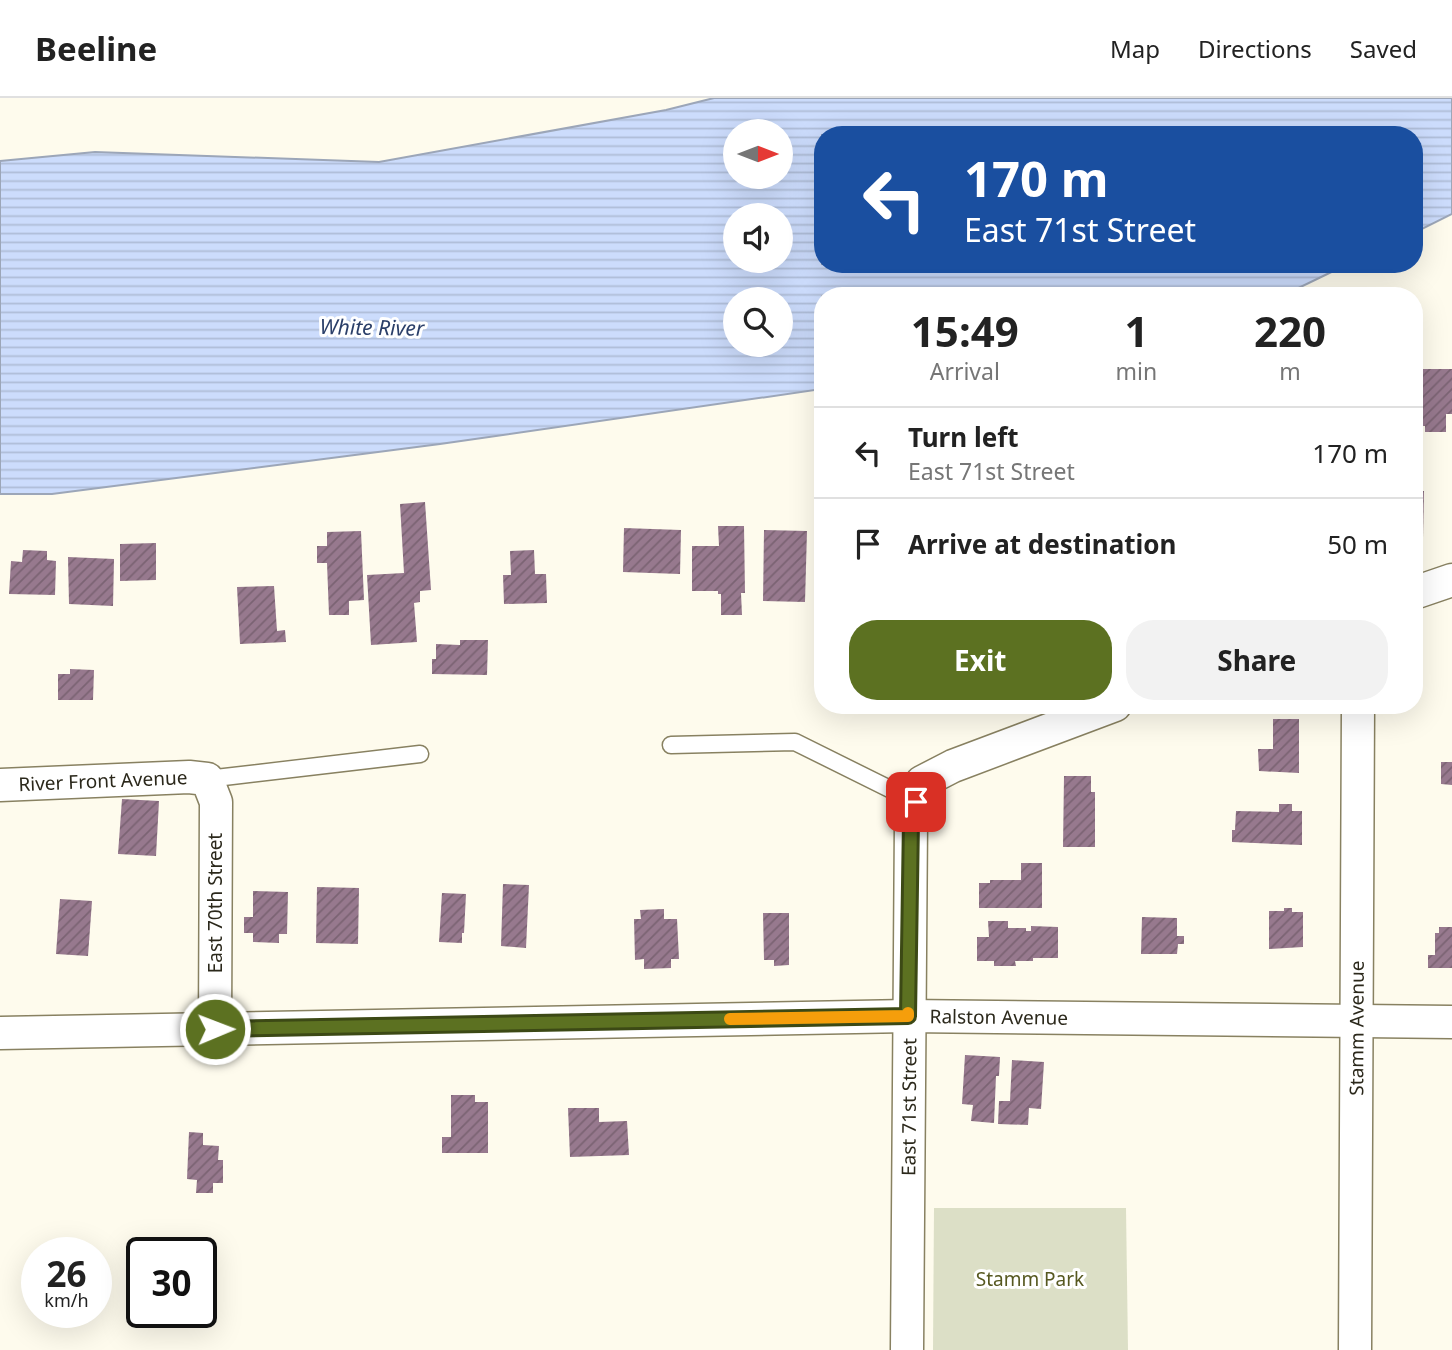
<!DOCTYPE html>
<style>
body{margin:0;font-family:"Noto Sans",sans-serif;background:#f2f2f2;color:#222;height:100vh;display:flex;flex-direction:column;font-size:26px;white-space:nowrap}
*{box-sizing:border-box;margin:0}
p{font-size:23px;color:#767676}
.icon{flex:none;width:38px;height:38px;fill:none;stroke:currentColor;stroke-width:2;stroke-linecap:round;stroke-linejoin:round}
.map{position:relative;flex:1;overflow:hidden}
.panel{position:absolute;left:814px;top:189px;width:609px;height:427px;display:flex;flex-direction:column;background:#fff;border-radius:28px;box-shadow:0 7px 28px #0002}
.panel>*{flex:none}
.banner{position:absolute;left:814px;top:28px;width:609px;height:147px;border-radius:28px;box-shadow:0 7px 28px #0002;background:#1a4fa0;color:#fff;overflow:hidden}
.needle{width:46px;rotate:90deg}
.fabs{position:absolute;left:723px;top:21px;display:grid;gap:14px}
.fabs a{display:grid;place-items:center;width:70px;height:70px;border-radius:50%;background:#fff;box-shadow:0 7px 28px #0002;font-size:35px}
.speed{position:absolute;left:21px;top:1139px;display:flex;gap:14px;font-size:35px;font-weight:700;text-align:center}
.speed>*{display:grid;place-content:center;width:91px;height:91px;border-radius:50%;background:#fff;box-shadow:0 7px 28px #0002;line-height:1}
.speed small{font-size:18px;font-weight:400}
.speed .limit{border:4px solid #111;border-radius:10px;background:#fff;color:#111}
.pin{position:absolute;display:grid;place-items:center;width:60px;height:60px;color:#fff;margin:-30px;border-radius:14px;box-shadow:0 4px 10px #0006}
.me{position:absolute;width:77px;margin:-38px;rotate:89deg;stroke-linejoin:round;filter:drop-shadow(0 0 5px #0008)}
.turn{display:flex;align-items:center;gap:24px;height:147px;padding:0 35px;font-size:32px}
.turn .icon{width:91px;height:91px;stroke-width:2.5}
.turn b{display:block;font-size:49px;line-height:60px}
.eta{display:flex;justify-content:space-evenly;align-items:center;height:119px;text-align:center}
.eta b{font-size:42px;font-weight:700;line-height:49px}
.cta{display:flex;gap:14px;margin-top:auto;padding:14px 35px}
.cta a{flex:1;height:80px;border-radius:28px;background:#5c7121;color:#fff;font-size:28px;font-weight:700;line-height:80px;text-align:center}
.cta a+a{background:#f2f2f2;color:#222}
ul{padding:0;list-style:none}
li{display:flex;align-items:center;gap:21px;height:91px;padding:0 35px;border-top:2px solid #e0e0e0}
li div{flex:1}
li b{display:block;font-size:26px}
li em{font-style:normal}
header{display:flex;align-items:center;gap:42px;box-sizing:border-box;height:98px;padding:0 35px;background:#fff;border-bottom:2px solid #e0e0e0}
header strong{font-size:33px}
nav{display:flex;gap:38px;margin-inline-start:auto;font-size:24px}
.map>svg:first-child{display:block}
</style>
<header>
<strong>Beeline</strong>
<nav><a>Map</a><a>Directions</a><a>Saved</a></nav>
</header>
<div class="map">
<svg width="1452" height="1252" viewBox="0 0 1452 1252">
<defs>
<pattern id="water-rules" width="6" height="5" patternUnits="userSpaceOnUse" patternTransform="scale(1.75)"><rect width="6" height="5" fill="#ccdcfc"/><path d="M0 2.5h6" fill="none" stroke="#afbdd7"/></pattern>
<pattern id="building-hatch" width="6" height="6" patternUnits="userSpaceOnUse" patternTransform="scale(1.75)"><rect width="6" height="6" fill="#97798e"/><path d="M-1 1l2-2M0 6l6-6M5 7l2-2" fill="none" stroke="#7b6373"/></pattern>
</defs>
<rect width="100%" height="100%" fill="#fefbed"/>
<polygon fill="#dcdfc6" points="934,1110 1126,1110 1128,1252 933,1252"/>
<path fill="url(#water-rules)" stroke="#9ca6b8" stroke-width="2" fill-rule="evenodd" d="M714,0h738v116l-38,19v-98h-592v129h526l-66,32h-460v93l-382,55 -388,50h-52v-333l95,-9 284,10 287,-52zM735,33h45v46h-45zM735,117h45v46h-45zM735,201h45v46h-45z"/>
<g fill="url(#building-hatch)">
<polygon points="1416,271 1452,271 1452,316 1446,316 1446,334 1425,334 1425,328 1414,328"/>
<polygon points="1414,393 1424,393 1423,440 1414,440"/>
<polygon points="425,404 431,492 420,493 420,504 414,505 417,544 371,547 367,477 404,475 400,406"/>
<polygon points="718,428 744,428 745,495 741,495 742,517 721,517 721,496 718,496 718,493 692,493 692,448 719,448"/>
<polygon points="624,430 681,432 680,476 623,474"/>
<polygon points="764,432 807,433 805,504 763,503"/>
<polygon points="361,433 364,502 349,503 349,517 329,517 327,465 317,465 317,448 327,448 327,434"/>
<polygon points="156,445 156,482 120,483 120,446"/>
<polygon points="23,452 47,453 47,462 56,463 55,497 9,496 11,463 22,464"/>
<polygon points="534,452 535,476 546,476 547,505 504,506 503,477 511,477 510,453"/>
<polygon points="68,459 114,461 113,508 69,506"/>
<polygon points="274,488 277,533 285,532 286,544 240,546 237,489"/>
<polygon points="460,542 488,542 487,577 432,576 432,561 436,561 436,546 460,547"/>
<polygon points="70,571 94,572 93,602 58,602 58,576 70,576"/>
<polygon points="1273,621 1299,621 1299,675 1259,673 1258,651 1273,651"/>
<polygon points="1441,664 1452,664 1452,687 1441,686"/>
<polygon points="1064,678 1091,678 1091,694 1095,694 1095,749 1063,749"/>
<polygon points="122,701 159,703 156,758 118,756"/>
<polygon points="1279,706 1292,706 1292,713 1302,713 1302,747 1232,744 1232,732 1235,732 1236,713 1279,714"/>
<polygon points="1021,765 1042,765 1042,810 979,810 979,785 990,785 990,782 1021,782"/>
<polygon points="503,786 529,787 526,850 501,848"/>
<polygon points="317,789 359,790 358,846 316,845"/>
<polygon points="253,793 288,794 287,836 279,836 279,845 253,844 253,835 244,835 244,819 253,819"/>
<polygon points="442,795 466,796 464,835 462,835 462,845 439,844"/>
<polygon points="60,801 92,803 88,858 56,856"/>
<polygon points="1284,810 1292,810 1292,814 1303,814 1303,849 1269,851 1269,813 1284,813"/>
<polygon points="664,811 664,821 677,821 679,861 671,861 671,870 644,871 644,861 635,862 634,821 641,821 640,812"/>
<polygon points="763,815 789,815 789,867 774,868 774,862 764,862"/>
<polygon points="1142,819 1177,820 1177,838 1184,838 1184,846 1178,846 1177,856 1141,856"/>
<polygon points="988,823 1008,823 1008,830 1026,830 1026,833 1031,833 1031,828 1058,829 1058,860 1033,860 1033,863 1015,863 1016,868 994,868 994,863 977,863 977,839 989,839"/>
<polygon points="1439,829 1452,829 1452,870 1428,870 1428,857 1435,857 1435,835 1439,835"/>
<polygon points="965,957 1000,959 999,978 996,978 994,1025 971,1023 973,1007 962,1006"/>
<polygon points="1012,962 1044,964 1041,1011 1029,1010 1028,1027 998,1026 999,1003 1010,1003"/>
<polygon points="451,997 475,997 475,1004 488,1004 488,1055 442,1055 442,1039 451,1039"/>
<polygon points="568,1010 599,1010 599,1024 627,1023 629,1057 570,1059"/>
<polygon points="189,1034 203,1035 203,1047 219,1048 218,1062 223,1062 223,1085 213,1085 213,1095 196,1095 197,1082 187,1081"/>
</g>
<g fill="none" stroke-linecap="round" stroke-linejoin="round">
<defs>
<g id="lane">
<polyline points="671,647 795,644 916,704"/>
<polyline points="207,681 420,656"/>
</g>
<g id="street">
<polyline points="1414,495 1452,482"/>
<path id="s1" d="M0,687l189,-8 18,2 9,23 -1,227"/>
<path id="s2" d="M0,935l908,-17 544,6"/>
<path id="s3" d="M907,1252l4,-530 11,-38 31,-16 162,-61"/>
<path id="s4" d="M1355,1252l3,-645"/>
</g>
</defs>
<use href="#lane" stroke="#888161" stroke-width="19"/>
<use href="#street" stroke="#888161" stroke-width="35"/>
<use href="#lane" stroke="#fff" stroke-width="16"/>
<use href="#street" stroke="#fff" stroke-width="32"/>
</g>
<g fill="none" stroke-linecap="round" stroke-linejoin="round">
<defs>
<polyline id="route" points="215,931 908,918 911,722 916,704"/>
</defs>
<use href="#route" stroke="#3c4915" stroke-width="18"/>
<use href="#route" stroke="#5c7121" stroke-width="12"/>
<polyline stroke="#f59e0b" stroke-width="12" points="730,921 908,918 908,915"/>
</g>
<g text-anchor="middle" stroke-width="6" stroke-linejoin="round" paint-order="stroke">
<g font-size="19" fill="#2b281b" stroke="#fff">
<text dy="7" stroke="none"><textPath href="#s1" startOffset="103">River Front Avenue</textPath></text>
<text transform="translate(215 805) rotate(-90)" y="7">East 70th Street</text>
<text dy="7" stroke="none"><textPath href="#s2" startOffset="999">Ralston Avenue</textPath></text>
<text dy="7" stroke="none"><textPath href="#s4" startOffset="322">Stamm Avenue</textPath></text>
<text dy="7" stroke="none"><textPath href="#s3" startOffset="243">East 71st Street</textPath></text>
</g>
<g font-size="19" fill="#565820" stroke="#fff">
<text x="1030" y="1188">Stamm Park</text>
</g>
<g font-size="21" font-style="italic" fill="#2b3f69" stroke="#fff">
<text transform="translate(372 230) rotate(1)" y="7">White River</text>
</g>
</g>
</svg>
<div class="fabs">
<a><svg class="needle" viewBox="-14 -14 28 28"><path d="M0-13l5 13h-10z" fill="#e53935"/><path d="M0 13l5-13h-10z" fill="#767676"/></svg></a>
<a><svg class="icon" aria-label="sound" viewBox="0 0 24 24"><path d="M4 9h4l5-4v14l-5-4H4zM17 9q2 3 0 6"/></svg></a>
<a><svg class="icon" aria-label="search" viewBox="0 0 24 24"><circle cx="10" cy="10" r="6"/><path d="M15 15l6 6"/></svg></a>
</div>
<div class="speed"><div>26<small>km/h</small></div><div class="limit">30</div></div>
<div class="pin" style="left:916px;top:704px;background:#d93025"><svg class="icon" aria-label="arrive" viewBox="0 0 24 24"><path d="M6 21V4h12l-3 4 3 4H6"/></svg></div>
<svg class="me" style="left:215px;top:931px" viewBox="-20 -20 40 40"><circle r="17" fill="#5c7121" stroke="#fff" stroke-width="3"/><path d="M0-11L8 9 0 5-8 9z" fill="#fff"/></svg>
<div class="banner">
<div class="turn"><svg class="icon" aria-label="left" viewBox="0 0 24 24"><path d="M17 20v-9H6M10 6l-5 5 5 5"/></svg><div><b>170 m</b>East 71st Street</div></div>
</div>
<section class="panel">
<div class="eta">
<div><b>15:49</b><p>Arrival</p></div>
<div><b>1</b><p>min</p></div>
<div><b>220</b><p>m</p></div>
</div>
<ul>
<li><svg class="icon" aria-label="left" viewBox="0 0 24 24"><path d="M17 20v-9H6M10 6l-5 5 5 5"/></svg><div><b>Turn left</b><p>East 71st Street</p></div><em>170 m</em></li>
<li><svg class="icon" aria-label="arrive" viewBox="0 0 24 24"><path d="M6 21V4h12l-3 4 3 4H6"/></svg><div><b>Arrive at destination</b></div><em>50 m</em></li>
</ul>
<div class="cta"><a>Exit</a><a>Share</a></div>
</section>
</div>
